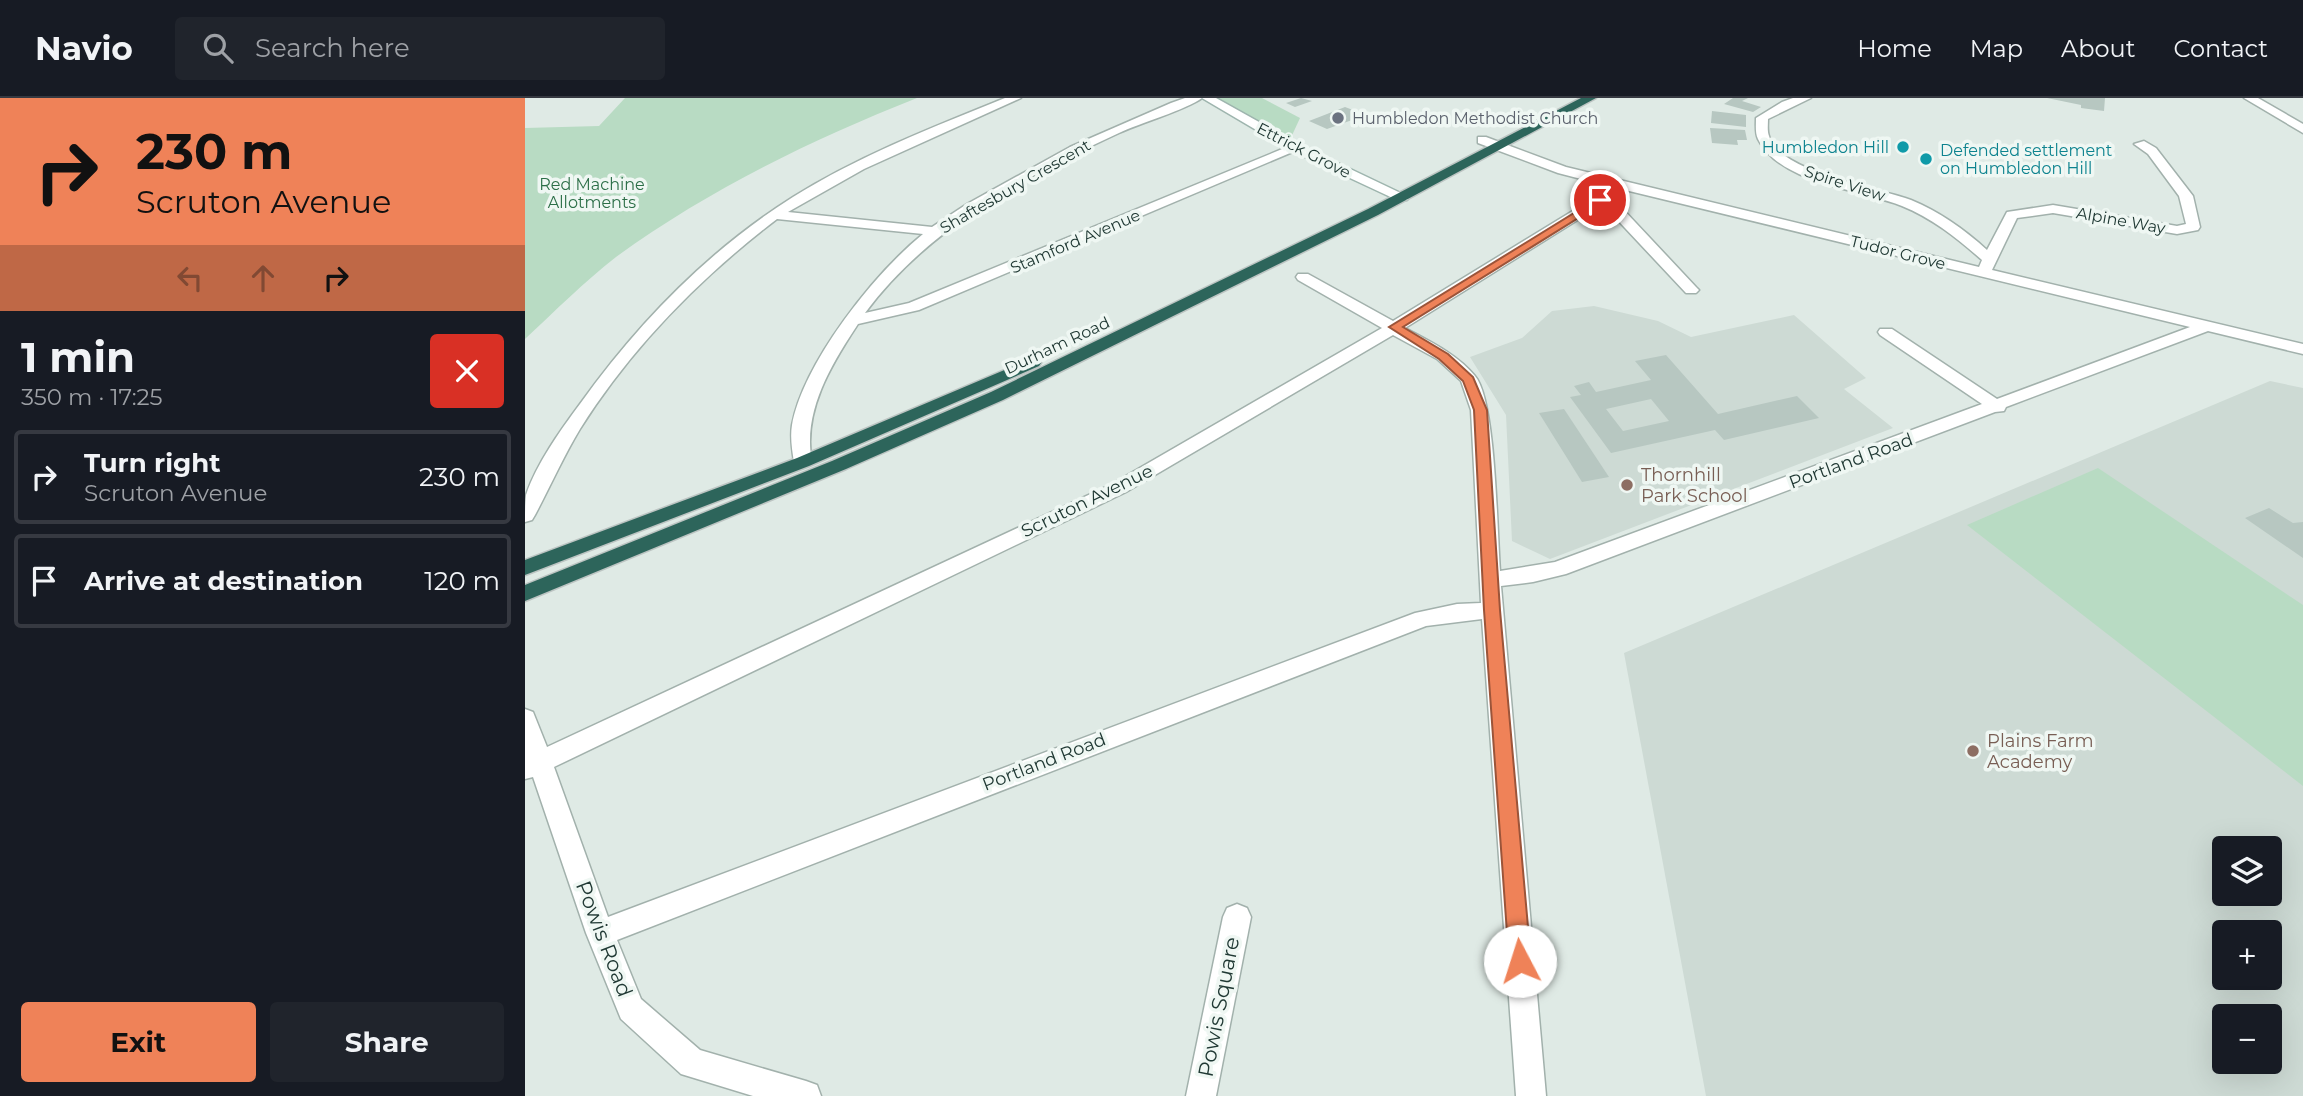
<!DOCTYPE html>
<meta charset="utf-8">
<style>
body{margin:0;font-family:Montserrat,sans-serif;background:#20242c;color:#f1f3f6;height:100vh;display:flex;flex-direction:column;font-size:26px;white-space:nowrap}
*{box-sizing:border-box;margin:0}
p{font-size:23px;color:#9ea1a6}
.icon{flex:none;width:38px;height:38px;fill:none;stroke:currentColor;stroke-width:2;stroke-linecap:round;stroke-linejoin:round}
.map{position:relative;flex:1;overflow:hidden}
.drawer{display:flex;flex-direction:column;background:#171b24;width:525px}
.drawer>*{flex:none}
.top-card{background:#ef8258;color:#111;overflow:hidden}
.fabs{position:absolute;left:1687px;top:738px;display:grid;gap:14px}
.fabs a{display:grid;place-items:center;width:70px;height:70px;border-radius:7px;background:#171b24;box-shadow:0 7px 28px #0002;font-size:35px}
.pin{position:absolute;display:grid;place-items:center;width:60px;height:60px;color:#fff;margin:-30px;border:4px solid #fff;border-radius:50%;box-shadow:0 2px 7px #0007}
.me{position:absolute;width:77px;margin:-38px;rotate:355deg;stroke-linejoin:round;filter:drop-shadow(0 0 5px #0008)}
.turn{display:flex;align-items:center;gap:24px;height:147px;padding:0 21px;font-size:32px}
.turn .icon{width:91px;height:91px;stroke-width:2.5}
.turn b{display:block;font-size:49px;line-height:60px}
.lanes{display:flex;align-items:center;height:66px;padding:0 21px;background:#0003;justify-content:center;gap:35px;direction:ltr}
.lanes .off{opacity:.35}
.round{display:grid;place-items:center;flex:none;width:74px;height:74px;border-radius:7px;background:#20242c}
.summary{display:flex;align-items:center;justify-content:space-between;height:119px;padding:0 21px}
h1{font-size:42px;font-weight:700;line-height:52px}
.cta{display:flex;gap:14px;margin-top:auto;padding:14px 21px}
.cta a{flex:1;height:80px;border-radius:7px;background:#ef8258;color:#111;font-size:28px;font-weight:700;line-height:80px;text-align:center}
.cta a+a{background:#20242c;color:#f1f3f6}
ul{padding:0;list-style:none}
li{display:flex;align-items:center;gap:21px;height:94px;margin:0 14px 10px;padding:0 7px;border:4px solid #363941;border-radius:7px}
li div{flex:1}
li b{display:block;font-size:26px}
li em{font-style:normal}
header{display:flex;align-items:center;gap:42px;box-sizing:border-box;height:98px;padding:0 35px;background:#171b24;border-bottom:2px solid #363941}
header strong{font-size:33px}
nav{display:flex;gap:38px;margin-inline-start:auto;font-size:24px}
.search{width:490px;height:63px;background:#20242c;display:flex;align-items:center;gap:18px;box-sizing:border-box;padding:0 24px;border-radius:7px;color:#9ea1a6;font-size:26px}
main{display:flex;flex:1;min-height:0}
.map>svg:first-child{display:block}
</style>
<header>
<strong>Navio</strong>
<div class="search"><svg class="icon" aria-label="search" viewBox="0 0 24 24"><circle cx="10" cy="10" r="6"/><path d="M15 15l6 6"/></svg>Search here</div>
<nav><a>Home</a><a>Map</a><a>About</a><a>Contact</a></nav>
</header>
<main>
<section class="drawer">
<div class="top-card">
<div class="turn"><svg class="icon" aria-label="right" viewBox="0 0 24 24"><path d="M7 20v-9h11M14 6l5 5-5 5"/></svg><div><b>230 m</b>Scruton Avenue</div></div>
<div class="lanes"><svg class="icon off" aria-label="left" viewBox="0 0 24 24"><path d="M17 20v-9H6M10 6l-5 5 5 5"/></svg><svg class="icon off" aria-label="ahead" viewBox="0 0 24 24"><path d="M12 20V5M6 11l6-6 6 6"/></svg><svg class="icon" aria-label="right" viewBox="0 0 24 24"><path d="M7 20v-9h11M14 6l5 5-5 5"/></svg></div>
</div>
<div class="summary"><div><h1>1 min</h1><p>350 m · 17:25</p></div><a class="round" style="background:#d93025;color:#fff"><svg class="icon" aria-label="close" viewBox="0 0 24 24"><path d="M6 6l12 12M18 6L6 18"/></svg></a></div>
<ul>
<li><svg class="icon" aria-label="right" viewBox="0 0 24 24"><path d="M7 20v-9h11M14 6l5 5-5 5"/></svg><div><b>Turn right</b><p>Scruton Avenue</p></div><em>230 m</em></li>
<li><svg class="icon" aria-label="arrive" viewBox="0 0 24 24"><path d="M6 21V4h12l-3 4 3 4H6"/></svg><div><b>Arrive at destination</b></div><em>120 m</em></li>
</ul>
<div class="cta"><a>Exit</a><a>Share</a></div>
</section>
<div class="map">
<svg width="1778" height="998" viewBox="0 0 1778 998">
<rect width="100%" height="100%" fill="#dfeae5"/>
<g fill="#cddad4" fill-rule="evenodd">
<polygon points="1069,208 1133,223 1166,239 1269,217 1341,280 1319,291 1368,330 1025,461 987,443 981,317 945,259 997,240 1027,213"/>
<path d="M1745,283l33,7v708h-597l-82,-443zM1699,751h46v45h-46zM1699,835h46v45h-46zM1699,919h46v45h-46z"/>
</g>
<g fill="#b8dbc3">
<path d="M100,0h292c-106,42 -209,92 -301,159 -32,25 -61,54 -91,82v-211l74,-2z"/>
<polygon points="683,0 737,0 775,20 763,46"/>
<polygon points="1573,370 1778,507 1778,688 1442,427"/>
</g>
<g fill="#b7c7c1" fill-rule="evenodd">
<polygon points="776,0 787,3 770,9 761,5"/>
<polygon points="1208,0 1223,0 1217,3 1236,9 1228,14 1199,6"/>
<polygon points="1522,0 1580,0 1579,13 1556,10 1556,7"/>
<polygon points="820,9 841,17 802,31 784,23"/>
<polygon points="1187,13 1221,17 1221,29 1186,25"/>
<polygon points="1185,30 1220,32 1222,42 1212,42 1213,47 1187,45"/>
<path d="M1141,257l52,59 79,-18 22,22 -95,22 -9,-10 -104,23 -41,-56 11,-2 -7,-9 15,-4 7,10 55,-12 -16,-19zM1126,301l18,22 -46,10 -17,-22z"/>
<polygon points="1039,311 1084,379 1057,384 1014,315"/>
<polygon points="1744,410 1768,425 1778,424 1778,460 1720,420"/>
</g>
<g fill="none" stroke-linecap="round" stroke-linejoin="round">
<defs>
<g id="street">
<path d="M480,0h16l-157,71 -76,43 144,15 35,-23 103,-57 101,-44 14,-5h17c-14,11 -64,26 -83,35 -95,44 -191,95 -254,180l44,-10 383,-158 10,3 -383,162 -61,14c-27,41 -56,88 -46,138l-9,6 -9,-6c-2,-12 -4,-25 -2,-37 12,-63 82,-151 131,-191l-146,-15c-76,58 -146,129 -197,210 -17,28 -30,58 -45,86l-3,5 -7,2c0,-8 0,-19 1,-27 11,-32 34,-64 54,-91 58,-81 129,-154 213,-207 66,-41 140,-70 212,-99z"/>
<path d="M1268,0h18l-43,21c0,5 -1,12 1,17 9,36 110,52 142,64 29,12 54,30 76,50l20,-38 46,-7 124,21 9,-2 -7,-28 -31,-42 -14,-10 10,-3 12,7 37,48 7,31 -2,3 -21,4 -124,-21 -36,5 -25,52 311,74v10l-95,-23 -202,76 -2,4 -9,1 -429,162 -33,8 -32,4 45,510h-30l-34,-477 -56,7 -809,314 24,59 59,51 106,31 11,4 4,11h-68l-72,-22 -60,-55 -35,-86 -53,-156 -8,2v-70l8,3 14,35 565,-263 270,-156 -84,-48 -2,-3 2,-3h10l85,47 219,-134 -54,-14 -80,-30v-6h8l80,30 413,100 3,-7c-24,-21 -50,-42 -80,-54 -42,-17 -122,-22 -144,-67 -3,-6 -2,-14 -2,-21l26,-16zM1100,92l565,137 -193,72 -105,-70h-12l-2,3 2,3 102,69 -427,158 -55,9c-3,-39 -4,-171 -25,-195 -18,-22 -46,-35 -70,-48l195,-122 10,6 76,81h10l3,-3 -3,-3 -76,-81 -11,-6zM868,237l44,24 24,22 10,29 10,193 -24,1 -42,9 -807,304 -54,-150 572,-275z"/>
<polygon points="1719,0 1733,0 1778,26 1778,35"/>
<polygon points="712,806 722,810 726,819 691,998 661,998 698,819 702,810"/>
</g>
<polygon id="secondary" points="677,0 691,0 775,47 884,99 882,102 872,102 767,53"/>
<g id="highway">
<polygon points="1056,0 1071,0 853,117 478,302 321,371 0,503 0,487 307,363 466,294 843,111"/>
<polygon points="508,260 516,265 514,268 284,368 0,477 0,462 272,360"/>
</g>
</defs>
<use href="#street" stroke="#a2b1ac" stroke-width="3"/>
<use href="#secondary" stroke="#9eb5ae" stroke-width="3"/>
<use href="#highway" stroke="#bcc4c2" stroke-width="3"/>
<use href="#street" fill="#fff" fill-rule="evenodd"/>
<use href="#secondary" fill="#fff" fill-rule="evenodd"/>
<use href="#highway" fill="#2d655b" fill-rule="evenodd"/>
</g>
<polygon fill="#ef8258" stroke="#9b5439" stroke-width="2" points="1075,99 1080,102 1079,104 878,229 923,256 948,279 962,312 975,512 1006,863 1003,870 995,874 988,870 984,863 959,512 949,312 938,283 914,261 864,229"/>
<circle fill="#6b7280" stroke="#eff7f3" stroke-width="2.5" cx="813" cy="20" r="7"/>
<g fill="#0f9aa8" stroke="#eff7f3" stroke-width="2.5">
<circle cx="1378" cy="49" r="7"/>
<circle cx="1401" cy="61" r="7"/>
</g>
<g fill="#8d6e63" stroke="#eff7f3" stroke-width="2.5">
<circle cx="1102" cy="387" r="7"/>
<circle cx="1448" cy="653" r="7"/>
</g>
<g text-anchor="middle" stroke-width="7" stroke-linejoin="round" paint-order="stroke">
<g font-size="16" fill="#5b616d" stroke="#eff7f3" text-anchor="start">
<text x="827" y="26">Humbledon Methodist Church</text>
</g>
<g font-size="16" fill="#0d838f" stroke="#eff7f3" text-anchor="end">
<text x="1364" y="55">Humbledon Hill</text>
<text x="1415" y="58" text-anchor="start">Defended settlement<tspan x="1415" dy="18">on Humbledon Hill</tspan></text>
</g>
<g font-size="16" fill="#203934" stroke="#eff7f3">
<text transform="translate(779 52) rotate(27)" y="6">Ettrick Grove</text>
<text transform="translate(1320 85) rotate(18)" y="6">Spire View</text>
<text transform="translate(490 88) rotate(-30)" y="6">Shaftesbury Crescent</text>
<text transform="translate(1596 122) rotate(10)" y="6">Alpine Way</text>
<text transform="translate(550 143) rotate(-23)" y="6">Stamford Avenue</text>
<text transform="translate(1373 154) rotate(14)" y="6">Tudor Grove</text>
<text transform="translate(532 247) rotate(-25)" y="6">Durham Road</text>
</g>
<g font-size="16" fill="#2c6f48" stroke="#eff7f3">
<text x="67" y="92">Red Machine<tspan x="67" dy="18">Allotments</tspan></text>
</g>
<g font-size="18" fill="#203934" stroke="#eff7f3">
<text transform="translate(1326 363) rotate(-20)" y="6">Portland Road</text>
<text transform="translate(562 403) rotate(-26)" y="6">Scruton Avenue</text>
<text transform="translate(519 664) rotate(-21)" y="6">Portland Road</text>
</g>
<g font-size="18" fill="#785e54" stroke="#eff7f3" text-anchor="start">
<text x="1116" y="383">Thornhill<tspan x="1116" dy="21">Park School</tspan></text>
<text x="1462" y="649">Plains Farm<tspan x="1462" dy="21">Academy</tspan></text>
</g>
<g font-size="21" fill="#203934" stroke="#eff7f3">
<text transform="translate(79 841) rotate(69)" y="7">Powis Road</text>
<text transform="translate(694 909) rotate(-79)" y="7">Powis Square</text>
</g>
</g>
</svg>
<div class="fabs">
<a><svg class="icon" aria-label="layers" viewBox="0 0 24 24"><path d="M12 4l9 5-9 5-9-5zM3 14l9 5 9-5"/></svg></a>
<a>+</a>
<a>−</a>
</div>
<div class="pin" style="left:1075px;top:102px;background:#d93025"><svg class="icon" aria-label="arrive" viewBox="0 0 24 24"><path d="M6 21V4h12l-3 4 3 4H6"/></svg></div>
<svg class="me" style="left:995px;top:863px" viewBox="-20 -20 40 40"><circle r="19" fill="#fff"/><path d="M0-13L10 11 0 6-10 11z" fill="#ef8258"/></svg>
</div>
</main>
